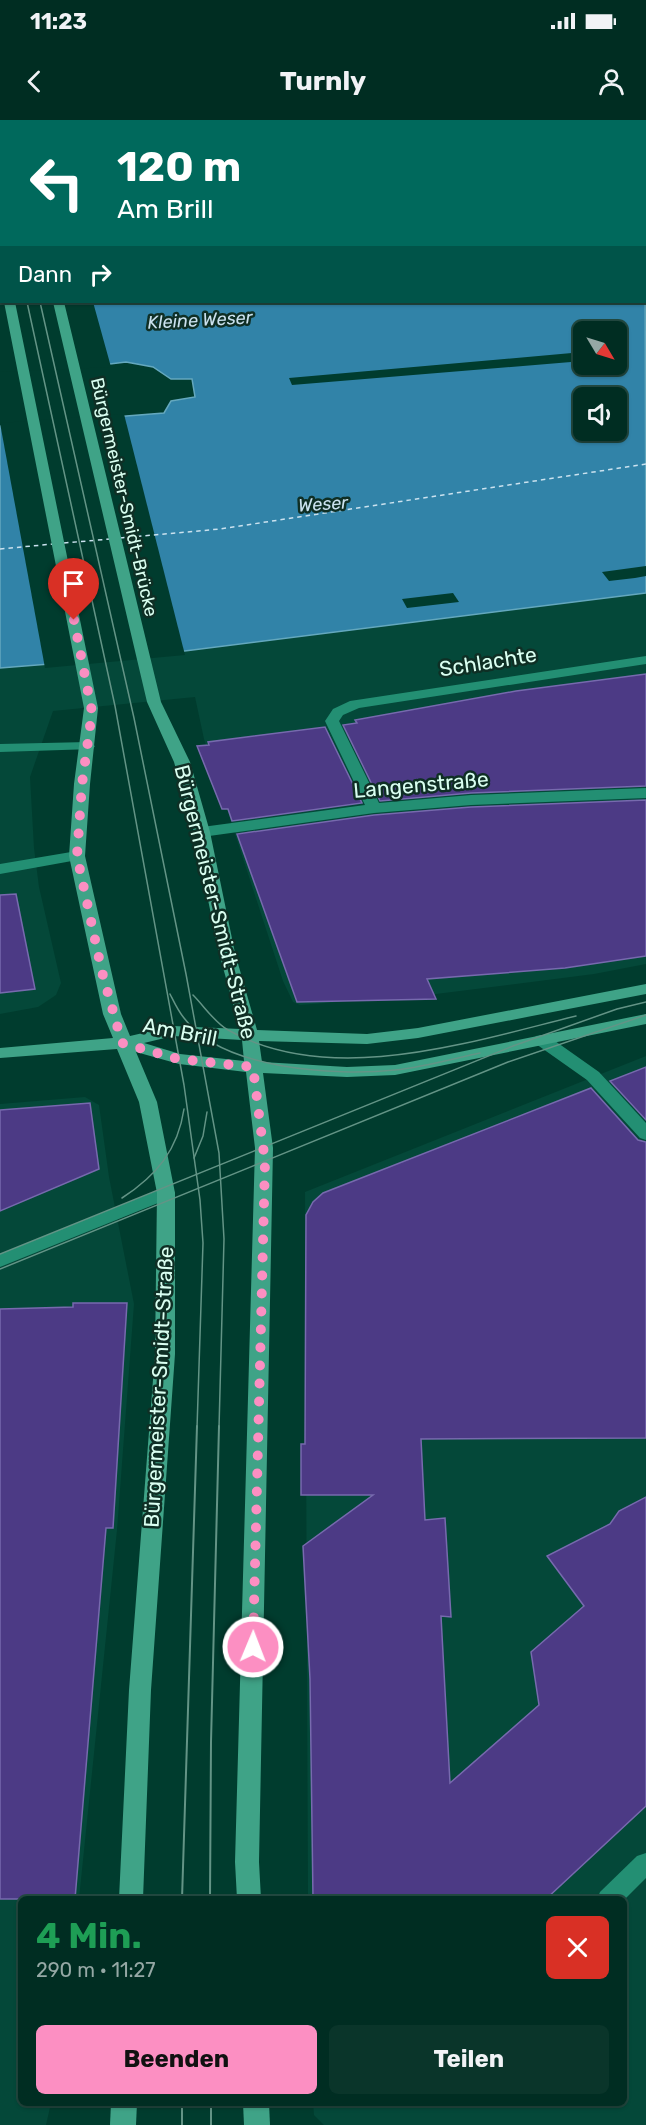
<!DOCTYPE html>
<html lang="de">
<meta charset="utf-8">
<style>
body{margin:0;font-family:Rubik,sans-serif;background:#0a352a;color:#f1f3f6;height:100vh;display:flex;flex-direction:column;font-size:22px;white-space:nowrap}
*{box-sizing:border-box;margin:0}
p{font-size:20px;color:#95a8a5}
.icon{flex:none;width:33px;height:33px;fill:none;stroke:currentColor;stroke-width:2;stroke-linecap:round;stroke-linejoin:round}
.map{position:relative;flex:1;overflow:hidden}
.sheet{position:absolute;left:18px;top:1776px;width:609px;height:210px;display:flex;flex-direction:column;background:#002d22;border-radius:9px;box-shadow:0 2px 4px #0004,0 0 0 2px #224940}
.sheet>*{flex:none}
.hud{position:absolute;left:0px;top:0px;width:646px;height:183px;box-shadow:0 2px 4px #0004,0 0 0 2px #224940;background:#00695c;color:#fff;overflow:hidden}
.needle{width:39px;rotate:128deg}
.tools{position:absolute;left:573px;top:201px;display:grid;gap:12px}
.tools a{display:grid;place-items:center;width:54px;height:54px;border-radius:9px;background:#002d22;box-shadow:0 2px 4px #0004,0 0 0 2px #224940;font-size:30px}
.pin{position:absolute;display:grid;place-items:center;width:51px;height:51px;color:#fff;margin:-62px -26px;border-radius:50% 50% 50% 0;rotate:-45deg;box-shadow:0 0 6px #0007}
.pin .icon{rotate:45deg}
.me{position:absolute;width:66px;margin:-33px;rotate:1deg;stroke-linejoin:round;filter:drop-shadow(0 0 4px #0008)}
.turn{display:flex;align-items:center;gap:21px;height:126px;padding:0 18px;font-size:27px}
.turn .icon{width:78px;height:78px;stroke-width:2.5}
.turn b{display:block;font-size:42px;line-height:51px}
.then{display:flex;align-items:center;height:57px;padding:0 18px;background:#0003;gap:12px;font-size:22px}
.round{display:grid;place-items:center;flex:none;width:63px;height:63px;border-radius:9px;background:#0a352a}
.headline{display:flex;align-items:center;justify-content:space-between;height:102px;padding:0 18px}
h1{font-size:36px;font-weight:700;line-height:45px;color:#1e9e55}
.action{display:flex;gap:12px;margin-top:auto;padding:12px 18px}
.action a{flex:1;height:69px;border-radius:9px;background:#fc8fc2;color:#111;font-size:24px;font-weight:700;line-height:69px;text-align:center}
.action a+a{background:#0a352a;color:#f1f3f6}
.status{display:flex;justify-content:space-between;align-items:center;height:42px;padding:0 30px;background:#002d22;direction:ltr}
.status svg{height:16px;fill:currentColor}
header{display:flex;justify-content:space-between;align-items:center;height:78px;padding:0 18px;background:#002d22;font-size:27px;font-weight:700}
.map>svg:first-child{display:block}
</style>
<div class="status"><b>11:23</b><svg viewBox="0 0 49 12"><path d="M0 12V9h3v3zM5 12V6h3v6zM10 12V3h3v9zM15 12V0h3v12zM26 1h20v11H26zM47 4h2v5h-2z"/></svg></div>
<header><svg class="icon" aria-label="back" viewBox="0 0 24 24"><path d="M15 5l-7 7 7 7"/></svg>Turnly<svg class="icon" aria-label="person" viewBox="0 0 24 24"><circle cx="12" cy="8" r="4"/><path d="M4 21q1-7 8-7t8 7"/></svg></header>
<div class="map">
<svg width="646" height="2005" viewBox="0 0 646 2005">
<rect width="100%" height="100%" fill="#003c2e"/>
<g fill="#044839">
<polygon points="36,0 646,0 646,83 645,2"/>
<polygon points="646,473 646,844 594,854 436,874 300,885 293,882 283,861 204,619 195,577 53,591 30,657 34,728 39,767 61,863 56,875 38,887 0,894 0,548 137,537"/>
<polygon points="646,936 646,2005 324,2005 314,1995 313,1983 624,1983 624,1779 308,1779 305,1072"/>
<polygon points="85,977 99,985 109,1057 134,1184 117,1410 79,1779 21,1779 21,1983 51,1983 46,2005 0,2005 0,984"/>
</g>
<path fill="#3183a8" stroke="#64a8be" stroke-width="1.5" fill-rule="evenodd" d="M645,126l1,347 -509,64 -137,11v-242l164,-13 7,-12 24,-4 -3,-18h-21l-18,-12 -27,-5 -16,2 -108,-62h643zM584,212h32v32h-32zM584,278h32v32h-32z"/>
<g fill="#003c2e">
<polygon points="0,158 2,182 93,182 111,247 0,252"/>
<polygon points="583,232 583,241 292,265 289,258"/>
<polygon points="124,294 185,535 45,548 0,303"/>
<polygon points="646,446 646,456 635,458 609,461 602,452"/>
<polygon points="453,473 459,482 407,488 402,479"/>
</g>
<g fill="none" stroke-linecap="round" stroke-linejoin="round">
<g stroke="#cbe2ef" stroke-width="1.5" stroke-dasharray="4.5 4" stroke-linecap="butt">
<polyline points="120,418 220,409 646,344"/>
<polyline points="64,423 110,419"/>
<polyline points="0,429 53,424"/>
</g>
</g>
<g fill="#4c3a85" stroke="#776aae" stroke-width="1.5">
<polygon points="646,554 646,666 471,673 380,681 343,605 357,603 355,600 516,571"/>
<polygon points="325,607 362,683 232,701 228,689 222,689 197,626 209,625 208,622"/>
<polygon points="646,680 646,836 565,848 427,859 436,879 297,882 237,714 374,695 471,687"/>
<polygon points="16,774 35,869 0,873 0,775"/>
<polygon points="646,947 646,1000 610,961"/>
<polygon points="591,968 638,1020 646,1022 646,1318 421,1319 425,1400 445,1398 451,1497 441,1496 450,1663 539,1585 531,1532 584,1486 547,1436 610,1404 619,1391 646,1377 646,1686 546,1779 313,1779 310,1559 303,1426 373,1375 301,1375 301,1324 305,1324 306,1095 313,1082 323,1073"/>
<polygon points="90,983 99,1049 0,1091 0,990"/>
<polygon points="73,1183 127,1183 113,1408 106,1408 75,1779 0,1779 0,1189 73,1187"/>
</g>
<g fill="none" stroke-linecap="round" stroke-linejoin="round">
<g fill="#238f73" fill-rule="evenodd">
<rect x="645" y="83" width="1" height="6"/>
<rect x="0" y="121" width="2" height="6"/>
<polygon points="646,536 646,544 359,588 343,595 339,601 379,683 471,675 646,668 646,678 471,685 374,693 202,717 194,712 202,707 365,685 325,601 333,589 350,581"/>
<polygon points="88,622 95,626 93,629 0,632 0,624"/>
<polygon points="77,731 85,736 83,739 0,754 0,744"/>
<polygon points="542,915 548,916 599,952 646,1003 646,1020 640,1018 587,960 536,924 533,920 536,916"/>
<polygon points="166,1067 173,1069 175,1073 173,1077 0,1147 0,1134"/>
<polygon points="646,1733 646,1758 624,1780 597,1779 600,1772 637,1736"/>
</g>
<g fill="#3fa387" fill-rule="evenodd">
<rect x="7" y="0" width="10" height="2"/>
<rect x="0" y="135" width="2" height="12"/>
<path d="M4,182h11l83,406 -8,76 -5,72 36,158 9,22 43,-10 67,3 -21,-76 -25,-121 -20,-70 -27,-60 -94,-400h11l97,400 29,60 20,70 25,121 22,77 110,4 51,-6 228,-44v10l-228,44 -51,6 -108,-3 3,21 85,5 48,-2 251,-51v10l-251,51 -48,2 -84,-4 10,75 -14,714 2,37h-24l-2,-37 20,-714 -9,-76 -67,-8 -43,-12 21,50 18,91v161l-24,336 -8,209h-24l10,-209 26,-336 2,-161 -18,-91 -22,-53 -117,9v-10l113,-10 -10,-24 -34,-158 5,-72 10,-76zM173,916l69,4 2,21 -64,-7 -36,-11z"/>
<polygon points="111,1983 137,1983 136,2005 110,2005"/>
<polygon points="243,1983 269,1983 270,2005 244,2005"/>
</g>
<g stroke="#639486" stroke-width="1.5">
<polyline points="0,17 2,23"/>
<polyline points="0,64 2,70"/>
<polyline points="27,182 115,586 184,965 200,1080 203,1123 197,1308"/>
<polyline points="40,182 134,598 186,854 219,1033 224,1119 219,1308"/>
<path d="M170,874c4,8 8,17 14,24 38,52 152,58 211,52 28,-3 57,-11 85,-17"/>
<path d="M193,875c11,11 22,28 35,35 102,58 242,12 348,-14"/>
<polyline points="194,1038 203,1016 207,992"/>
<path d="M122,1078c34,-22 56,-48 62,-89"/>
<polyline points="0,1134 513,926 617,889 646,882"/>
<polyline points="0,1149 508,942 646,895"/>
</g>
<g stroke="#639486" stroke-width="2">
<polyline points="182,1779 197,1306"/>
<polyline points="210,1779 211,1622 219,1306"/>
<polyline points="182,1983 182,2005"/>
<polyline points="211,1983 211,2005"/>
</g>
</g>
<g fill="none" stroke-linecap="round" stroke-linejoin="round">
<polyline stroke="#fc8fc2" stroke-width="10" stroke-dasharray="0 18" points="74,500 92,592 82,664 77,736 102,852 122,923 178,939 253,947 265,1042 253,1527"/>
</g>
<g text-anchor="middle" stroke-width="5" stroke-linejoin="round" paint-order="stroke">
<g font-size="18" font-style="italic" fill="#cbe2ef" stroke="#0f2f25">
<text transform="translate(200 200) rotate(-3)" y="6">Kleine Weser</text>
<text transform="translate(323 384) rotate(-4)" y="6">Weser</text>
</g>
<g font-size="18" fill="#dafff1" stroke="#0f2f25">
<text transform="translate(124 377) rotate(77)" y="6">Bürgermeister-Smidt-Brücke</text>
</g>
<g font-size="21" fill="#dafff1" stroke="#0f2f25">
<text transform="translate(488 542) rotate(-9)" y="7">Schlachte</text>
<text transform="translate(421 665) rotate(-5)" y="7">Langenstraße</text>
<text transform="translate(215 782) rotate(76)" y="7">Bürgermeister-Smidt-Straße</text>
<text transform="translate(180 912) rotate(11)" y="7">Am Brill</text>
<text transform="translate(159 1267) rotate(-87)" y="7">Bürgermeister-Smidt-Straße</text>
</g>
</g>
</svg>
<div class="tools">
<a><svg class="needle" viewBox="-14 -14 28 28"><path d="M0-13l5 13h-10z" fill="#e53935"/><path d="M0 13l5-13h-10z" fill="#95a8a5"/></svg></a>
<a><svg class="icon" aria-label="sound" viewBox="0 0 24 24"><path d="M4 9h4l5-4v14l-5-4H4zM17 9q2 3 0 6"/></svg></a>
</div>
<div class="pin" style="left:74px;top:500px;background:#d93025"><svg class="icon" aria-label="arrive" viewBox="0 0 24 24"><path d="M6 21V4h12l-3 4 3 4H6"/></svg></div>
<svg class="me" style="left:253px;top:1527px" viewBox="-20 -20 40 40"><circle r="17" fill="#fc8fc2" stroke="#fff" stroke-width="3"/><path d="M0-11L8 9 0 5-8 9z" fill="#fff"/></svg>
<div class="hud">
<div class="turn"><svg class="icon" aria-label="left" viewBox="0 0 24 24"><path d="M17 20v-9H6M10 6l-5 5 5 5"/></svg><div><b>120 m</b>Am Brill</div></div>
<div class="then">Dann<svg class="icon" aria-label="right" viewBox="0 0 24 24"><path d="M7 20v-9h11M14 6l5 5-5 5"/></svg></div>
</div>
<section class="sheet">
<div class="headline"><div><h1>4 Min.</h1><p>290 m · 11:27</p></div><a class="round" style="background:#d93025;color:#fff"><svg class="icon" aria-label="close" viewBox="0 0 24 24"><path d="M6 6l12 12M18 6L6 18"/></svg></a></div>
<div class="action"><a>Beenden</a><a>Teilen</a></div>
</section>
</div>
